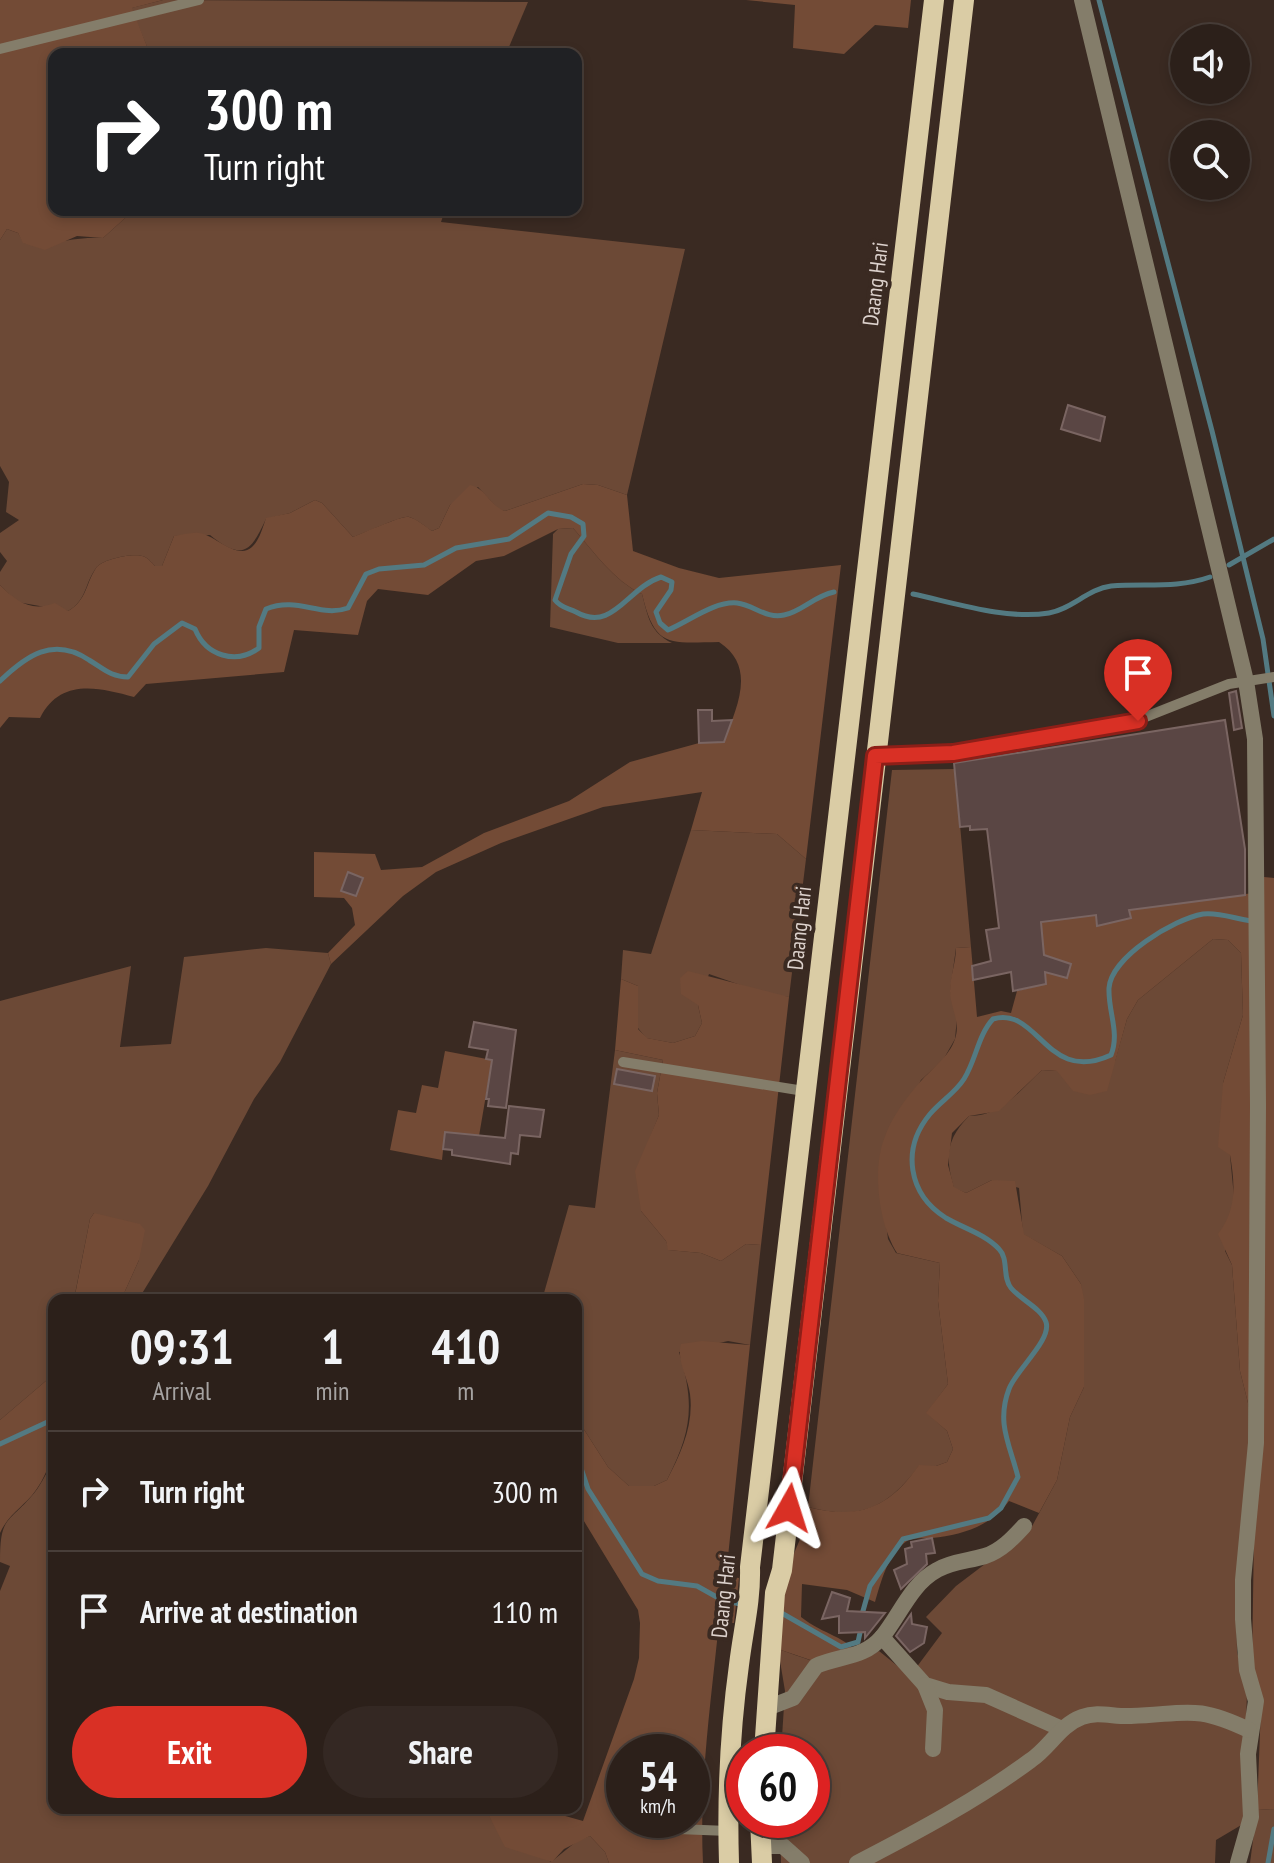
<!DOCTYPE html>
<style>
body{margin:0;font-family:"PT Sans Narrow",sans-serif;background:#342823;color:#f1f3f6;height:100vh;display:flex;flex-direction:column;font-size:30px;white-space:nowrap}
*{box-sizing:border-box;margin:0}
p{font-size:26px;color:#a6a3a2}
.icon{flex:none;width:44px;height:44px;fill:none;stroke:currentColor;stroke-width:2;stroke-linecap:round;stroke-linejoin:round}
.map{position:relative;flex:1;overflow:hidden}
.details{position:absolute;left:48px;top:1294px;width:534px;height:520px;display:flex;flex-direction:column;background:#2c201a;border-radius:16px;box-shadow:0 4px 12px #0003,0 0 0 2px #483e39}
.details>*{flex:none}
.top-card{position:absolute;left:48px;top:48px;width:534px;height:168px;border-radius:16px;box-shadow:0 4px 12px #0003,0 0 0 2px #483e39;background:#202124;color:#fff;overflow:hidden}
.buttons{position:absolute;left:1170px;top:24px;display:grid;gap:16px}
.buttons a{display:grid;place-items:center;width:80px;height:80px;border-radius:50%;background:#2c201a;box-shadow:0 4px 12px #0003,0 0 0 2px #483e39;font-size:40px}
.speed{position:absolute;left:606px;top:1734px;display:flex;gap:16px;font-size:40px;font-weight:700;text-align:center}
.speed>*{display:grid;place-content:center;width:104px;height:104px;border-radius:50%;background:#2c201a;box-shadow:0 4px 12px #0003,0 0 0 2px #483e39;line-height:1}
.speed small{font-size:20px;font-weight:400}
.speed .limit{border:12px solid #d22;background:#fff;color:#111}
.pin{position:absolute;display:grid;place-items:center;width:68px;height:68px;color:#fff;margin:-82px -34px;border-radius:50% 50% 50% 0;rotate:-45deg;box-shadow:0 0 8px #0007}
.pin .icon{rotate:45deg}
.me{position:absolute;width:88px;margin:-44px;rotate:6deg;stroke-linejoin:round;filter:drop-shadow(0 0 6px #0008)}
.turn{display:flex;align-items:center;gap:28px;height:168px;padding:0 24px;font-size:36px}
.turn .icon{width:104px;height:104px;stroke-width:2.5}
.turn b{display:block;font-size:56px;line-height:68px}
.eta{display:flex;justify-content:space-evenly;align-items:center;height:136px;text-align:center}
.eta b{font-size:48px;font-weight:700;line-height:56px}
.primary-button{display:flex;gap:16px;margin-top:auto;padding:16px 24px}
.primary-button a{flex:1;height:92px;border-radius:48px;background:#d93025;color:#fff;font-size:32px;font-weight:700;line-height:92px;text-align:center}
.primary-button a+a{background:#342823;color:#f1f3f6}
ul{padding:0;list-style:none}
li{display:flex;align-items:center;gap:24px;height:120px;padding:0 24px;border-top:2px solid #483e39}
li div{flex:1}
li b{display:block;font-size:30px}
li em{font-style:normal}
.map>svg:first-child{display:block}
</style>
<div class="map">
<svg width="1274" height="1863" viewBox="0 0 1274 1863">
<rect width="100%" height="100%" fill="#3a2a22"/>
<g fill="#6c4936">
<polygon points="163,0 528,2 506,54 150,54 131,8"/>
<path d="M134,210h311l-4,12 244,27 -58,246 -29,-10 -15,-1 -78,27 -7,-2 -20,-22 -28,18 -11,23 -7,3c-7,-4 -15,-12 -23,-14 -6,-2 -46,17 -56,20l-31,-34 -7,-3 -25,13 -24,6c-15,32 -23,43 -56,16l-36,1 -12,30h-7c-3,-3 -6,-7 -10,-9 -9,-5 -43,2 -49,11 -12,17 -9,32 -28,43l-51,-9 -17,-17v-13l7,-11 -7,-9v-19l19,-13 -13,-8 3,-30 -9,-16v-226l7,-11 11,4 6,10c29,3 51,-7 79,-5z"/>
<path d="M573,528c21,24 40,52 69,66 6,23 8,38 30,49h-54l-68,-16 3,-93 5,-5z"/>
<path d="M955,769l16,178 -15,1 -6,43 7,26 -2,22 -12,21 -22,20 -42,86 9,73 8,14 44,10 -2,38 10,83 -21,29 20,18 6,18 -6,13 -11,4h-17c-32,42 -59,55 -111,41l84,-737z"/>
<polygon points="691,830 777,834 806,859 789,997 769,995 709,974 698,1005 702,1023 695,1036 673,1043 646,1038 638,1028 638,986 621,979 623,950 651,954"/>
<path d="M1213,939l15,1 13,13 2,62 -20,68 11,114 -9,54 7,14 8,106 11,44 -15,177 1,60 10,40 -4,132 -27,16 -1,23h-434l-1,-43h32v-68h-31l4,-61 -7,-42c42,14 59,26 101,2l31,25 32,-43 -16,-16 30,-31 74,-56 27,-50 13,-63 14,-30 -3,-103 -19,-28 -39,-22 -4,-46 -27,-8 -26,13 -12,-5c-9,-32 -8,-48 15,-72 33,0 50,-25 73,-46l15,1 58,-10 12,-42 11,-19z"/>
<polygon points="266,948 328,953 331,964 280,1062 254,1099 208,1186 138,1300 121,1300 139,1260 94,1213 90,1219 74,1299 83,1300 54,1300 54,1374 0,1420 0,1001 131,966 120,1047 171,1044 184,957"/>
<path d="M615,1050l48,10 -6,33 2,22 -10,25 -8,71 25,30 3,9 32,3 20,8 25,-17 15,1 -11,100 -22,-4 -49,11c16,52 13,79 -12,128l-13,6h-25l-21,-19 -32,-50v-117h-34l27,-95 26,3z"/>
<path d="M54,1459v349h431l13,23 53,31 26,-21 13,-5 15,16 4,11h-609v-272l10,-25 -10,-4c0,-48 8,-37 35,-70 7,-9 13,-22 19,-33z"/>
<polygon points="1274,1809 1274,1863 1250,1863 1257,1810"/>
</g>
<g fill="#734b36" fill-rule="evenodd">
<polygon points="0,0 163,0 132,8 150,54 54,54 54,210 134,210 103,238 77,236 45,250 23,243 18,233 7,229 0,240"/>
<polygon points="746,0 911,0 908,28 875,25 844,54 793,48 795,5"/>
<path d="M583,484l15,1 29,10 6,56 46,17 40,10 122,-13 -35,294 -29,-25 -86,-4 11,-38 -99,15 -102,36 -65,29 -33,24 -72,68 -3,-11 27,-28 -3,-17 -8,-10 -30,-1v-45l61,2 6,16 41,-3 62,-34 85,-32 61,-39 69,-19 25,-1c13,-36 33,-75 -5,-100 -51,1 -64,6 -77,-48 -29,-14 -48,-42 -69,-66l-15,1 -54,27 -28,5 -48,34 -50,-6 -11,12 -9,34 -64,-5 -10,42 -138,12 -12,13c-36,-10 -74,-19 -94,21l-31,-1 -9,11v-143c17,17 31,27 55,18l13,8c19,-11 17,-26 28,-43 6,-9 40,-16 49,-11 4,2 7,6 10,9h7l12,-30c8,-1 17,-4 25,-3 15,1 38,28 53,14 7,-6 11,-20 14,-29l24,-5 25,-13 7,3 31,34c10,-4 50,-22 56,-20 8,2 16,9 23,14l7,-3 11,-23 20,-20c16,3 20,21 35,26z"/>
<polygon points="1264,877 1274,878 1274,1809 1257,1810 1261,1707 1252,1665"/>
<path d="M1253,893l-2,522 -11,-44 -8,-106 -14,-31c19,-24 17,-50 12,-79l-12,-8 5,-64 20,-68 -2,-62 -13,-13 -15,-1 -75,61 -11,19 -20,72 -17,4 -17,-4 -16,-20 -15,-1 -43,41 -30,5 -17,17 -4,32 6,22 12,6 26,-13 23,1 9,53 38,22 19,28 3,15v88l-14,30 -13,63 -18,33 -30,-12c-18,25 -47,34 -77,37 -8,1 -18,-1 -25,3 -19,12 -26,41 -32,61l-28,-12 -45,-6 -1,33c24,19 43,17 63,43l-33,7 -53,-18 9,-79 19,-45 2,-18c51,13 81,1 111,-42l17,1 11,-4 6,-13 -6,-18 -21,-18 22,-29 -10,-83 2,-38 -43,-10c-18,-29 -25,-82 -13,-114 7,-21 22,-41 36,-57 12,-14 29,-25 35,-43 6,-17 -5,-32 -5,-48 0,-14 6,-29 6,-43l15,-1 6,70 24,-6 10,2 6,-22 29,-7 -5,-62z"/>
<polygon points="688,971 789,997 761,1245 746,1244 721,1261 701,1253 668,1250 666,1241 641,1211 635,1171 659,1115 657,1093 663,1060 615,1050 621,979 638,986 638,1029 647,1038 673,1043 695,1036 702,1023 698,1005 681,994 680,978"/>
<polygon points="445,1051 492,1060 479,1136 445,1132 442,1160 390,1150 398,1110 416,1113 422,1085 438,1088"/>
<polygon points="94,1213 140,1224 145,1230 139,1260 121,1300 74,1300 90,1219"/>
<path d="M702,1341l48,4 -24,231 13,2 -5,45 -15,-1c-8,80 -20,161 -16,241h-94l-4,-11 -15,-16 -26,13 -12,13 -47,-15 -20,-39h52l46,13 51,-142 5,-21 1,-35 -2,-13 -62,-102v-91l32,50 21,19h25l13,-6c14,-27 27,-55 23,-86 -2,-16 -14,-35 -9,-50zM624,1752h68v68h-68z"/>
<path d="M54,1374c0,43 8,79 -18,116 -11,16 -27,23 -36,43v-113z"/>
</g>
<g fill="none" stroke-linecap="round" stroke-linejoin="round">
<g stroke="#537a82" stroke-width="5">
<polyline points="1099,0 1212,431 1263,639 1274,716"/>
<polyline points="1229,565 1274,539"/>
<path d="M913,594c42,9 93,26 136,19 23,-4 39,-24 62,-27 34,-3 65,3 99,-9"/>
<path d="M0,681c26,-25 53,-45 89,-21 15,9 22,17 39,17l26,-33 28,-21 13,6c11,27 41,36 64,19v-21l7,-18c32,-13 54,9 82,-1l18,-34 13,-5 45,-4 32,-17 53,-9 39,-26 23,4 12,7 1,12 -13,18 -16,46c6,8 13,8 21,12 37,21 51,-24 85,-35l11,5 -1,8 -15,22 4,11 8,7c20,-8 46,-29 69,-27 17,2 29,16 47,12 17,-3 30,-19 50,-23"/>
<polyline points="0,1444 54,1419"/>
<polyline points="576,1453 588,1489 642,1574 658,1581 697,1586 722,1600 745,1605"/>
<polyline points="778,1611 841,1647 858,1642 861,1628"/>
<path d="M861,1618l9,-32 33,-47 86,-21 12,-10 17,-31c-8,-32 -22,-54 -9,-88 7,-19 43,-49 37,-67 -5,-14 -25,-22 -35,-34 -9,-11 -2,-29 -12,-39 -14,-15 -36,-21 -53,-31 -38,-24 -45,-69 -16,-104 11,-13 25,-21 34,-35 12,-19 14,-44 29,-60 46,-13 53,66 118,36 9,-23 -3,-43 -2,-67 2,-31 65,-69 94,-74 17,-2 32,5 49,7"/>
<polyline points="1268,1863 1274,1829"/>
</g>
</g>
<g fill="#5a4644" stroke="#7a6562" stroke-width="2">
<polygon points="1068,405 1105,417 1100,441 1061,429"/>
<polygon points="1236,691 1242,728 1234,730 1229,693"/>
<polygon points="698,710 712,710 712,721 732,720 724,742 699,743"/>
<polygon points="1225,720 1245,849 1245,895 1129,910 1131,918 1097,926 1096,915 1041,922 1044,955 1071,964 1067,978 1045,972 1046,984 1013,991 1011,972 973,980 972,966 991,961 986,930 999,928 987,829 970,830 970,826 960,827 954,763"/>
<polygon points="348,872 363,878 356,896 341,891"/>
<polygon points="474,1022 516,1030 506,1108 488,1106 489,1099 486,1099 492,1060 486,1059 488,1050 469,1047"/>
<polygon points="617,1069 655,1076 652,1091 614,1084"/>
<polygon points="509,1106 544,1110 540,1137 520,1135 518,1154 511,1153 510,1164 452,1155 452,1150 443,1149 445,1132 505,1138"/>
<polygon points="932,1538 935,1553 926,1554 927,1564 901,1589 894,1570 907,1564 905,1549 912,1547 911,1542"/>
<polygon points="832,1592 850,1598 847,1611 885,1613 865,1638 865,1632 839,1633 839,1616 822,1619"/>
<polygon points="911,1614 912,1624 927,1627 924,1643 910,1652 896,1636"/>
</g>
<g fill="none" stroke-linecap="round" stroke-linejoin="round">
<g stroke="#847d6a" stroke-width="10">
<polyline points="0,49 199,0"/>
<polyline points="875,756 953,753 1120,727 1229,684 1274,677"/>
<polyline points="623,1062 804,1091"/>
<polyline points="663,1820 678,1829 728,1831"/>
</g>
<g stroke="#847d6a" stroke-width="16">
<polyline points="1082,0 1246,681 1255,739 1258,1105 1256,1443 1243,1580 1243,1619 1247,1670 1256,1701 1248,1754 1251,1817 1238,1863"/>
<polyline points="882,1637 925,1685 948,1692 986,1695 1062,1729"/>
<polyline points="925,1685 935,1710 933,1749"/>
<path d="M767,1708l26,-10 23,-32c24,-11 47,-7 66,-29 18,-22 29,-53 55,-67 15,-9 32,-9 48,-14 16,-5 28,-18 39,-30"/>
<polyline points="761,1846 783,1846 802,1863"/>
<path d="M857,1863c60,-31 120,-63 174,-103 19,-13 29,-35 51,-43 16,-6 32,0 49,-1 56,-2 63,-12 118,14"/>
</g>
<g stroke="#dacca5" stroke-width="20">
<polyline points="764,1752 775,1593 782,1570 964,0"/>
<polyline points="760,1820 762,1863"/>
<path d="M729,1863c-2,-65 1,-133 10,-198 4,-34 12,-64 11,-98l184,-1567"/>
</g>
</g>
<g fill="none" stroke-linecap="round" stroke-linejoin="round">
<defs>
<polyline id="route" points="789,1508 875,756 953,753 1138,721"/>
</defs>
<use href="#route" stroke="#8d1f18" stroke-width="20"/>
<use href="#route" stroke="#d93025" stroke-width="14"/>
</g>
<g text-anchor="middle" stroke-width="8" stroke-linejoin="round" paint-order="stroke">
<g font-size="22" fill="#dcd1cc" stroke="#3a2a22">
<text transform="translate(875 284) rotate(-83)" y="8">Daang Hari</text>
<text transform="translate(799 928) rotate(-84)" y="8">Daang Hari</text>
<text transform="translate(723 1596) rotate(-84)" y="8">Daang Hari</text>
</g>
</g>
</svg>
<div class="buttons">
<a><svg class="icon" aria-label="sound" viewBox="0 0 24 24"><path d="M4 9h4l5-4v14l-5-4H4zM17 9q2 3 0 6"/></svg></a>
<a><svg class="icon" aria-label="search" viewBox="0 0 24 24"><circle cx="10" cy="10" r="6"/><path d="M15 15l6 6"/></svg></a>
</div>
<div class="speed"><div>54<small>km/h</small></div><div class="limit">60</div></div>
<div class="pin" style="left:1138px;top:721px;background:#d93025"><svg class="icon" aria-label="arrive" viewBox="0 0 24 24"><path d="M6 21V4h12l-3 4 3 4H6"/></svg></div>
<svg class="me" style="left:789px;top:1508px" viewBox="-20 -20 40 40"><path d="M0-17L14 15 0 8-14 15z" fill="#d93025" stroke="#fff" stroke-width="4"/></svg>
<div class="top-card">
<div class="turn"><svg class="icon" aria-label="right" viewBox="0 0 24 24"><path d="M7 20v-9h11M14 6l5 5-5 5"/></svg><div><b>300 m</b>Turn right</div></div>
</div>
<section class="details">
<div class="eta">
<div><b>09:31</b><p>Arrival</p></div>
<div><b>1</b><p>min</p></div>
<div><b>410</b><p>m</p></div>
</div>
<ul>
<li><svg class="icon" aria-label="right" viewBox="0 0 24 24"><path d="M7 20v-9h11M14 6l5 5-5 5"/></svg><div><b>Turn right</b></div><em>300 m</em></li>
<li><svg class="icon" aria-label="arrive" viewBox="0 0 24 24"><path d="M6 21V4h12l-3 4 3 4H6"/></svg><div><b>Arrive at destination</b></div><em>110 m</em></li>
</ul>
<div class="primary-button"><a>Exit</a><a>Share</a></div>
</section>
</div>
